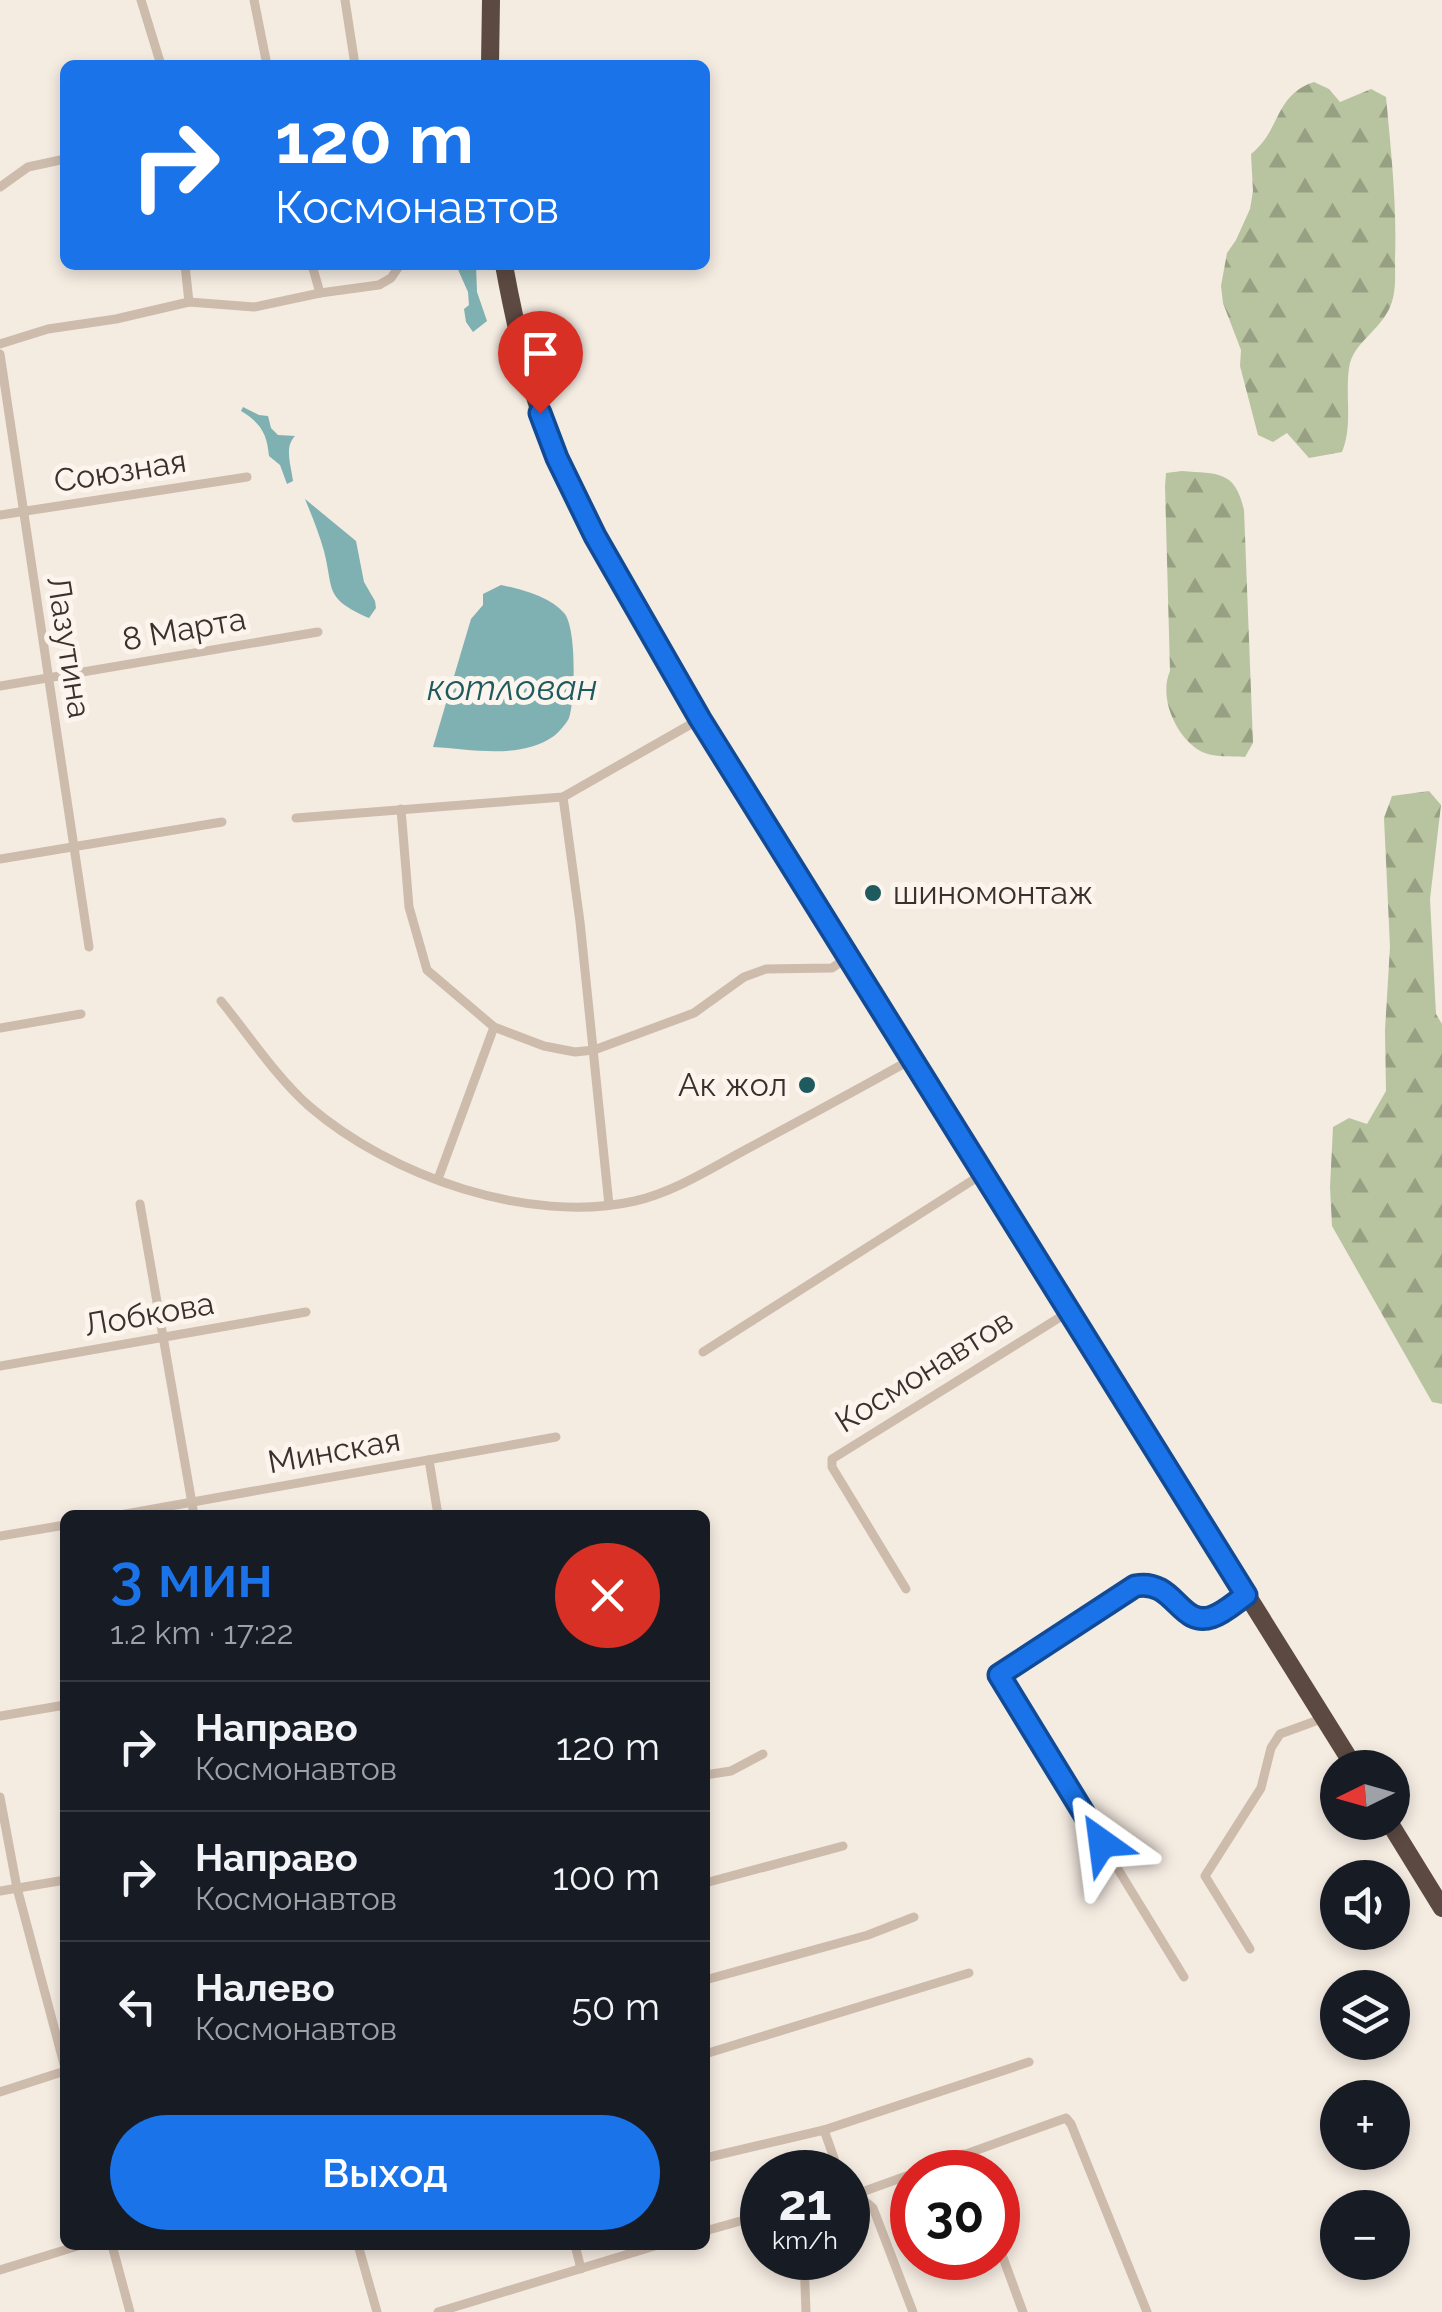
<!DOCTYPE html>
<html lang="ru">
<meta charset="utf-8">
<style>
body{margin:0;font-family:Raleway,sans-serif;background:#242831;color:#f1f3f6;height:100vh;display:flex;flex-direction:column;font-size:38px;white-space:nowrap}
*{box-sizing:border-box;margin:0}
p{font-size:32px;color:#9ea1a6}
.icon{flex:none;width:55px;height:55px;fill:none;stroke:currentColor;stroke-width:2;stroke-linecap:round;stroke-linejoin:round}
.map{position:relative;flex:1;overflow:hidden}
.details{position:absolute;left:60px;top:1510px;width:650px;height:740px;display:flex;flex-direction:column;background:#171b24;border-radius:15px;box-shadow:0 5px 15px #0003}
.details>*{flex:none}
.hud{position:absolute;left:60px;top:60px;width:650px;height:210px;border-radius:15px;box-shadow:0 5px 15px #0003;background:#1a73e8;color:#fff;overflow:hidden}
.needle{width:65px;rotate:265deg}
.buttons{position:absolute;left:1320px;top:1750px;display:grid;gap:20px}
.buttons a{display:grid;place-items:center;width:90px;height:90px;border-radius:50%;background:#171b24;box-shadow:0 5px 15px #0003;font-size:50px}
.speed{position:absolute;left:740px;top:2150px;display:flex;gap:20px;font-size:50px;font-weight:700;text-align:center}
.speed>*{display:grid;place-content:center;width:130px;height:130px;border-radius:50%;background:#171b24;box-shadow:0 5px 15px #0003;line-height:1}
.speed small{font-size:25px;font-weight:400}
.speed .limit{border:15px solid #d22;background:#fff;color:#111}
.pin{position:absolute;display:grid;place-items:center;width:85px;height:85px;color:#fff;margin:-102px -42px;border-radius:50% 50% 50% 0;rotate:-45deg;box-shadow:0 0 10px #0007}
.pin .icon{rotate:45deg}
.me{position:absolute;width:110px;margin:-55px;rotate:329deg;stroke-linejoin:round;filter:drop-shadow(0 0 8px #0008)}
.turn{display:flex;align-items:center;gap:35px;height:210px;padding:0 50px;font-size:45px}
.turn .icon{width:130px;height:130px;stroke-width:2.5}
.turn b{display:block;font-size:70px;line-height:85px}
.round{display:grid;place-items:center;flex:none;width:105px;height:105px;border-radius:52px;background:#242831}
.overview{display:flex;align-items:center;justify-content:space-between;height:170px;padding:0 50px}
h1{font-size:60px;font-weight:600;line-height:75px;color:#1a73e8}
.cta{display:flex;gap:20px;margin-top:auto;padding:20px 50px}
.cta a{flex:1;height:115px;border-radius:60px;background:#1a73e8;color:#fff;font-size:40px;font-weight:600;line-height:115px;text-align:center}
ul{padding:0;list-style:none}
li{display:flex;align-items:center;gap:30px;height:130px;padding:0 50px;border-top:2px solid #363941}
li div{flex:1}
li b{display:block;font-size:38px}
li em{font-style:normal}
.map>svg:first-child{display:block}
</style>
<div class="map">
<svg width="1442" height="2312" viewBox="0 0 1442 2312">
<defs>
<pattern id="forest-firs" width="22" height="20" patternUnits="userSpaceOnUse" patternTransform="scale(2.5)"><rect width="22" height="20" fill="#b8c4a0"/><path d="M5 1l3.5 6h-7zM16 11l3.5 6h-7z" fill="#97a083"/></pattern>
</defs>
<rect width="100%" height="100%" fill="#f4ebe1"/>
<g fill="url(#forest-firs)">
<path d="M1314,82l15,7 11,13 31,-13 15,8c5,54 11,108 9,162 0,13 1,27 -2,39 -7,31 -40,42 -44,70 -4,29 4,57 -7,84l-33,6 -22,-25 -14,9 -15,-7 -18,-69 1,-16 -18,-47 -2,-17 6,-33 9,-13 14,-31 3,-18 -2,-37c30,-23 23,-59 63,-72z"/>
<path d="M1182,471c36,3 53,-1 62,39l9,233 -8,14c-15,-1 -35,1 -48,-8 -23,-16 -38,-53 -27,-78l-5,-185 1,-13z"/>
<polygon points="1429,791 1441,805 1430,899 1436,1014 1442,1024 1442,1404 1432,1402 1332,1226 1330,1187 1333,1127 1349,1118 1367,1124 1386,1091 1385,1030 1390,947 1384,818 1392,796"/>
</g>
<g fill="#7fb0b2">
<polygon points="456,265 476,265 477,292 487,321 473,332 466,322 464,309 469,305 468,292"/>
<path d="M243,407l16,8 9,1 3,12 7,7 17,1c-11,11 -4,29 -2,45l-6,3 -7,-19 -11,-9c-2,-22 -8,-33 -28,-45z"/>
<path d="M305,499l51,42 8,41 11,19 1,7 -7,10c-45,-20 -35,-27 -45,-67 -5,-18 -12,-35 -19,-52z"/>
<path d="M501,585c20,4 50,12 63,28 13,14 11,88 5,105 -2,5 -11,15 -15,18 -34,24 -83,13 -121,11l38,-128 12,-14v-11z"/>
</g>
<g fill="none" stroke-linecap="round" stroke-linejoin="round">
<g stroke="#cdbbac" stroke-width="9">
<polyline points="141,0 161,65"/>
<polyline points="254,0 267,65"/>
<polyline points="345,0 355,65"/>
<polyline points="0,187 28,167 65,159"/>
<polyline points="185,265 189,302"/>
<polyline points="312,265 320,293"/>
<polyline points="0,344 48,329 116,319 189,302 254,307 320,293 379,285 391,278 400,265"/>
<polyline points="0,354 89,947"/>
<polyline points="0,515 247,477"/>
<polyline points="0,686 318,632"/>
<polyline points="563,797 580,922 609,1205"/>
<polyline points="401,809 409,907 427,970 494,1027 544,1046 575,1052 594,1050 694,1013 744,977 766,969 832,968 848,957"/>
<polyline points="296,818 563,797 700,719"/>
<polyline points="0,859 222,822"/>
<path d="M221,1001c27,33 56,77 88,105 81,70 220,119 326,95 39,-9 75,-32 110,-51 56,-30 112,-60 167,-91"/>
<polyline points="0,1028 81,1014"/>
<polyline points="438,1179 494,1027"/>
<polyline points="140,1204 194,1515"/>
<polyline points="703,1352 984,1173"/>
<polyline points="0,1366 306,1312"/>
<polyline points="429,1460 438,1515"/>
<polyline points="120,1515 556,1437"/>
<polyline points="0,1536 65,1525"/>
<polyline points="906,1589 832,1467 832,1459 1070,1311"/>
<polyline points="0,1716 65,1705"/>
<polyline points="705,1775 731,1771 763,1754"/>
<polyline points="0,1797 17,1888 65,2068"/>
<polyline points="705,1883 843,1846"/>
<polyline points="0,1891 65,1880"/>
<polyline points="1250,1949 1205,1876 1261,1788 1271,1748 1280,1734 1324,1718"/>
<path d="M1184,1977l-185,-302 136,-89c40,-9 44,42 77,31 12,-4 24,-15 34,-22"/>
<polyline points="705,1980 868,1935 914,1917"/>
<polyline points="705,2054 969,1973"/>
<polyline points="0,2092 65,2071"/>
<polyline points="824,2130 839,2172"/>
<polyline points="964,2154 971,2172"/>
<polyline points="705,2158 824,2130 1029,2062"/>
<polyline points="916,2172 1066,2118 1071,2124 1147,2312"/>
<polyline points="848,2187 873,2208 913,2312"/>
<polyline points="848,2197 912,2174"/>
<polyline points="705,2231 762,2215"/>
<polyline points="998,2244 1023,2312"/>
<polyline points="112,2245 130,2312"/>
<polyline points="358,2245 377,2312"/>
<polyline points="575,2245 581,2269"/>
<polyline points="804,2258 806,2312"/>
<polyline points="0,2270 81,2245"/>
<polyline points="438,2312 658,2245"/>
</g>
<g stroke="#5c4a42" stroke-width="18">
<polyline points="490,65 491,0"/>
<path d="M504,265c12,66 27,130 52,192 38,92 94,176 144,262l655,1049"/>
<polyline points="1389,1822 1442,1908"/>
</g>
</g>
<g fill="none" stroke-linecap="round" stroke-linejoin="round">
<defs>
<path id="route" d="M540,413l17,45 38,78 105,183 546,876c-10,7 -22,18 -34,22 -33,11 -37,-39 -77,-31l-136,89 103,168"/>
</defs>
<use href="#route" stroke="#114b97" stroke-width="25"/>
<use href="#route" stroke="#1a73e8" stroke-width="18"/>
</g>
<g fill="#1f5a5e" stroke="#fbf5ee" stroke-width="4">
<circle cx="873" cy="893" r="10"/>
<circle cx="807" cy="1085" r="10"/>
</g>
<g text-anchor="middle" stroke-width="10" stroke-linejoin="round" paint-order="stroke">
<g font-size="32" fill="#3b302b" stroke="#fbf5ee">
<text transform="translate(120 471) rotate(-9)" y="11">Союзная</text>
<text transform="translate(184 629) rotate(-10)" y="11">8 Марта</text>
<text transform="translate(69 647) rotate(81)" y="11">Лазутина</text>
<text transform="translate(149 1314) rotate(-10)" y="11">Лобкова</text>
<text transform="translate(924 1371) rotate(-32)" y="11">Космонавтов</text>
<text transform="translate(334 1451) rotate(-10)" y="11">Минская</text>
</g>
<g font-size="32" fill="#3b302b" stroke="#fbf5ee" text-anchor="start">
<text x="893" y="904">шиномонтаж</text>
<text x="787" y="1096" text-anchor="end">Ак жол</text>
</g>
<g font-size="35" font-style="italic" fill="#1f5a5e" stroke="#fbf5ee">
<text x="512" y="700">котлован</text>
</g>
</g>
</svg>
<div class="buttons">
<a><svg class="needle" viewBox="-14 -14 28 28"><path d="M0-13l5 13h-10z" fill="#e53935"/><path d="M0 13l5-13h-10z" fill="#9ea1a6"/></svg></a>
<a><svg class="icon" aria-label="sound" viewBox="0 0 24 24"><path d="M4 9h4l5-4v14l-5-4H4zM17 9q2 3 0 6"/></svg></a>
<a><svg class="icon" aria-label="layers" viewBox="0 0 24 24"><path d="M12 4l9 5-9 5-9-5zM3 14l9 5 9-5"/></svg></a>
<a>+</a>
<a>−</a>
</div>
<div class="speed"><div>21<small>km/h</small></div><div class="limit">30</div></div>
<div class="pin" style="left:540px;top:413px;background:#d93025"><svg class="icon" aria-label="arrive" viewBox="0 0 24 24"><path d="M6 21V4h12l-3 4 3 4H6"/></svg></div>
<svg class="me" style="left:1102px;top:1843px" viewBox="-20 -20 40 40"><path d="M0-17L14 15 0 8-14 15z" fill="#1a73e8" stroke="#fff" stroke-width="4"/></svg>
<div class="hud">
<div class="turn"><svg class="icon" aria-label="right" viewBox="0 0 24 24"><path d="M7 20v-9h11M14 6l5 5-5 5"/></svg><div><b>120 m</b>Космонавтов</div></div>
</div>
<section class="details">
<div class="overview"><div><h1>3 мин</h1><p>1.2 km · 17:22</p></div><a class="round" style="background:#d93025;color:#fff"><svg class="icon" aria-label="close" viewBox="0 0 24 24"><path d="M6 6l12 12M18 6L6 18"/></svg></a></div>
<ul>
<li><svg class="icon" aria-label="right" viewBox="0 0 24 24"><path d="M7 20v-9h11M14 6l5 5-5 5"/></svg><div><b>Направо</b><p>Космонавтов</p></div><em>120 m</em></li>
<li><svg class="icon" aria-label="right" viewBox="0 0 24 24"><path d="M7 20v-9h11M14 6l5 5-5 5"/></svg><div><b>Направо</b><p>Космонавтов</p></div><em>100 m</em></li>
<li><svg class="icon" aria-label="left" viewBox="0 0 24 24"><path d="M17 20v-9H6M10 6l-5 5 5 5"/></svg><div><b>Налево</b><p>Космонавтов</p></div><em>50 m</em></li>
</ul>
<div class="cta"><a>Выход</a></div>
</section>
</div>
